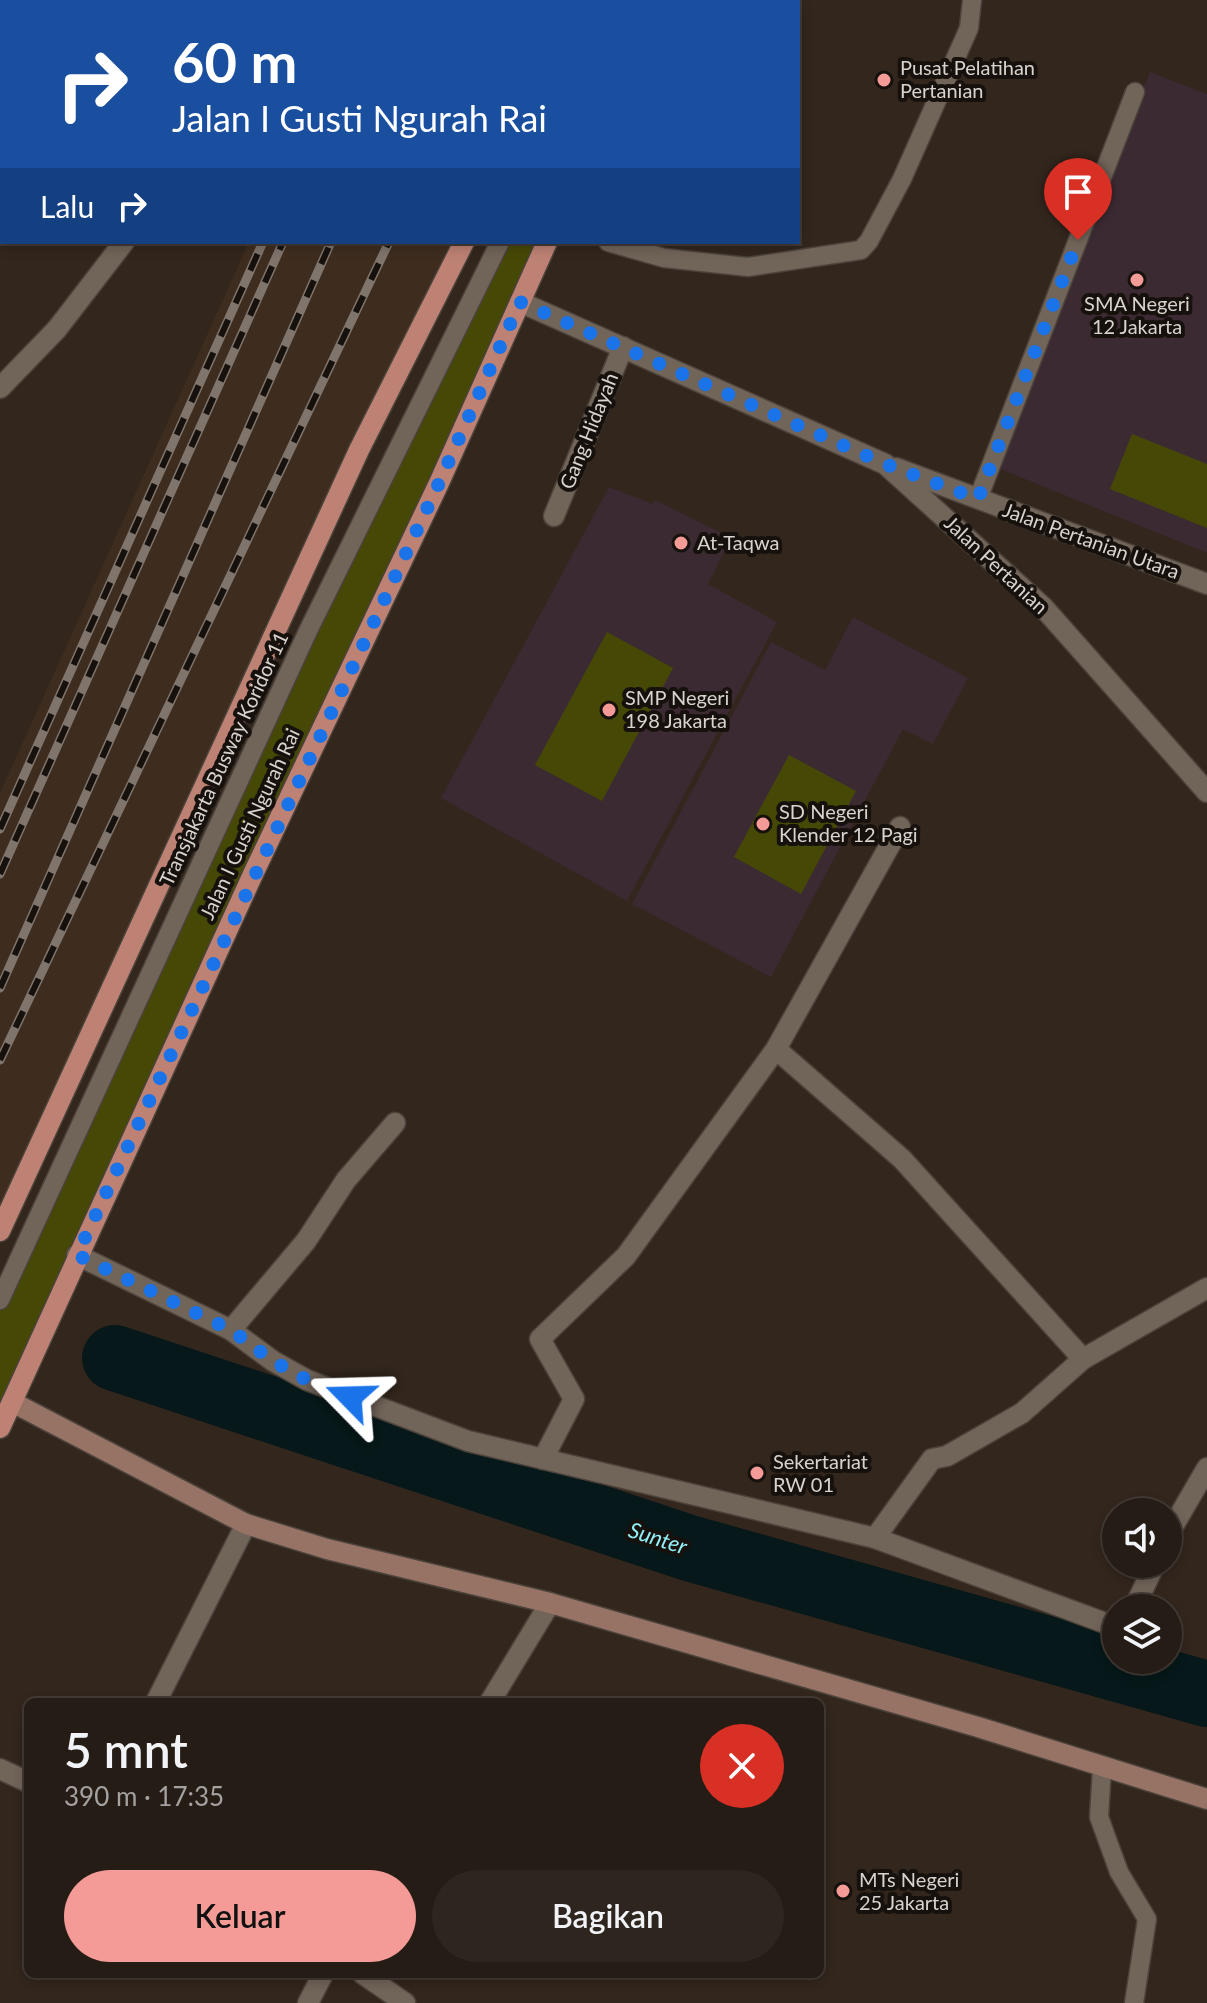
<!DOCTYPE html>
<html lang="id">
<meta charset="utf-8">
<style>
body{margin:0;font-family:Lato,sans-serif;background:#2e251f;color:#f1f3f6;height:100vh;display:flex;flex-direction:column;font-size:30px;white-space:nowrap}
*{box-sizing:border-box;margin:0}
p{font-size:26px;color:#a4a1a1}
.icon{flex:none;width:44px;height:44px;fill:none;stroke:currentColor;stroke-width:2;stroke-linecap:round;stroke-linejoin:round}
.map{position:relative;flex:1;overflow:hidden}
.sheet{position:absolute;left:24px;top:1698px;width:800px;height:280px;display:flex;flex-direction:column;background:#261c16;border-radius:12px;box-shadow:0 4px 12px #0003,0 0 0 2px #423a35}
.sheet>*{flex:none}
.guide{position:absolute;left:0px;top:0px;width:800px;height:244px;box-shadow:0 4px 12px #0003,0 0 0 2px #423a35;background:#1a4fa0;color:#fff;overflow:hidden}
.tools{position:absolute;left:1102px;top:1498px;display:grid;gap:16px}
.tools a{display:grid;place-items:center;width:80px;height:80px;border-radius:50%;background:#261c16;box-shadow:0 4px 12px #0003,0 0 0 2px #423a35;font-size:40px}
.pin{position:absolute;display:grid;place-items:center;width:68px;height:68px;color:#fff;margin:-82px -34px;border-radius:50% 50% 50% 0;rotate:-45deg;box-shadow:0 0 8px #0007}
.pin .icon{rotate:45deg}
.me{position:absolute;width:88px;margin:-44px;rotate:292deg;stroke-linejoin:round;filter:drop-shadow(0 0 6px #0008)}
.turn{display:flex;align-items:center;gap:28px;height:168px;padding:0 40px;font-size:36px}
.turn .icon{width:104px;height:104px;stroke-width:2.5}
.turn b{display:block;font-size:56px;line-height:68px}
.then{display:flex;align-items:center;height:76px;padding:0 40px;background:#0003;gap:16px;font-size:30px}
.round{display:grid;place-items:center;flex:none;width:84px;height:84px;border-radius:42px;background:#2e251f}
.head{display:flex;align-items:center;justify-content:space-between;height:136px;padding:0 40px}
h1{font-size:48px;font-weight:600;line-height:60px}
.cta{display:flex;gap:16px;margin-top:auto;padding:16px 40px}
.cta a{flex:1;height:92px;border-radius:48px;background:#f59b97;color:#111;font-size:32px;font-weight:600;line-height:92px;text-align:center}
.cta a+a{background:#2e251f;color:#f1f3f6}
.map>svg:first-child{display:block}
</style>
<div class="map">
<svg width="1207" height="2003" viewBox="0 0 1207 2003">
<rect width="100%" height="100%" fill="#32261d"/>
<g fill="#3e2d1f">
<polygon points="359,0 582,0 358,2"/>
<polygon points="249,242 464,242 0,1229 0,793"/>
</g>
<g fill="#3c2a33">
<polygon points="1150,72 1207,94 1207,553 993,466"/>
<polygon points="609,487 653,504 655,500 731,538 708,584 777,622 627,901 441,798"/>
<polygon points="853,617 968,678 933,744 903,729 771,977 632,904 771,642 825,670"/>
</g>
<g fill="#464905">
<polygon points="500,242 547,242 0,1428 0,1300"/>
<polygon points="1132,434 1207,464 1207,528 1110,489"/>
<polygon points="607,632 673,668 602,801 535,765"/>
<polygon points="789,755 856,791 801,894 734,857"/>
</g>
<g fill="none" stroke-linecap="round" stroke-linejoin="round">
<polyline stroke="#061819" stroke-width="66" points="115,1358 689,1548 1207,1694"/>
<defs>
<g id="lane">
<polyline points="608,2 609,0"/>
<polyline points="608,242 664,258 748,267 861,250 869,241 902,179 969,28 972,0"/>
<polyline points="978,499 1135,92"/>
<polyline points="0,1300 308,631 500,242"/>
<polyline points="1102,1768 1099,1817 1119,1872 1147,1919 1134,2003"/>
</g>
<g id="street">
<polyline points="520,302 885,464 1043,607 1207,792"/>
<polyline points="0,388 57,329 124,242"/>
<polyline points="896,468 1207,584"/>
<polyline points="554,516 623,347"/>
<polyline points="900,827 776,1049 902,1159 1083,1359"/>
<polyline points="77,1255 231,1330 273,1361 307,1380 468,1441 875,1538 1116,1627"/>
<polyline points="231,1330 306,1241 346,1180 395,1123"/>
<polyline points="543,1459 574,1399 540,1339 626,1256 776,1049"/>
<polyline points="1168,1535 1207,1468"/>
<polyline points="875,1538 932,1459 947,1456 1022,1413 1083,1359 1207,1288"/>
<polyline points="1134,1608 1155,1564"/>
<polyline points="156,1702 246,1524"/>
<polyline points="490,1702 550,1603"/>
<polyline points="0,1769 28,1782"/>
<polyline points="363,1974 405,2003"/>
<polyline points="308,2003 323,1974"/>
</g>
<g id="secondary">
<polyline points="99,2 101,0"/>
<polyline points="0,86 2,85"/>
<polyline points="12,1402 246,1524 327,1549 550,1603 978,1727 1207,1799"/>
</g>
<g id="primary">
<polyline points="581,2 582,0"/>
<polyline points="654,2 655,0"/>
<polyline points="0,1231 359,450 464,242"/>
<polyline points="0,1428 254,872 439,483 547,242"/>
</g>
</defs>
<use href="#lane" stroke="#4b423a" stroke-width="21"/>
<use href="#street" stroke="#4b423a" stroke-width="23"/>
<use href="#secondary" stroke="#4b423a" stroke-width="23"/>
<use href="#primary" stroke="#4b423a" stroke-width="23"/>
<use href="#lane" stroke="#716459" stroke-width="18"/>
<use href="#street" stroke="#716459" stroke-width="20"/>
<use href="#secondary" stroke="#977366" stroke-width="20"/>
<use href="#primary" stroke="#bd8274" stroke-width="20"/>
<defs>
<g id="rail">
<polyline points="370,2 371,0"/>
<polyline points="391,2 392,0"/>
<polyline points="436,2 437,0"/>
<polyline points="500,2 501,0"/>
<polyline points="0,829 263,242"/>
<polyline points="0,874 283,242"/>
<polyline points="0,988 331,242"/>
<polyline points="0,1060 389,242"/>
</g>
</defs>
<use href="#rail" stroke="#7f756d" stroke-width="9"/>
<use href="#rail" stroke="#16110c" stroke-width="6" stroke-dasharray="18" stroke-linecap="butt"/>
</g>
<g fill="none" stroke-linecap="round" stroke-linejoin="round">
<polyline stroke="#1a73e8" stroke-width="14" stroke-dasharray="0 25.2" points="350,1397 307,1380 273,1361 231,1330 77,1255 439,483 520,302 885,464 978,499 1078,240"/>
</g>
<g fill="#f59b97" stroke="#16110c" stroke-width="3">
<circle cx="884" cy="80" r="8"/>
<circle cx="1137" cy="280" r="8"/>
<circle cx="681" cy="543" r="8"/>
<circle cx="609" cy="710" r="8"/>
<circle cx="763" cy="824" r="8"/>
<circle cx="757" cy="1473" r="8"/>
<circle cx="843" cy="1891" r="8"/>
</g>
<g text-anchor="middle" stroke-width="8" stroke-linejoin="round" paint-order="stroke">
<g font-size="20" fill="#dad3cd" stroke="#16110c" text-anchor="start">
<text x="900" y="75">Pusat Pelatihan<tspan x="900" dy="23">Pertanian</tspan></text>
<text x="1137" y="311" text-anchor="middle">SMA Negeri<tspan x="1137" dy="23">12 Jakarta</tspan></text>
<text x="697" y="550">At-Taqwa</text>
<text x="625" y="705">SMP Negeri<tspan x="625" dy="23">198 Jakarta</tspan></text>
<text x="779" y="819">SD Negeri<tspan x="779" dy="23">Klender 12 Pagi</tspan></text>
<text x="773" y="1469">Sekertariat<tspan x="773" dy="23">RW 01</tspan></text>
<text x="859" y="1887">MTs Negeri<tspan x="859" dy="23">25 Jakarta</tspan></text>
</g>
<g font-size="20" fill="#dad3cd" stroke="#16110c">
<text transform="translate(589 431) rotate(-68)" y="7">Gang Hidayah</text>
<text transform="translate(1091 541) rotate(20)" y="7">Jalan Pertanian Utara</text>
<text transform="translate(996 565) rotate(43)" y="7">Jalan Pertanian</text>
<text transform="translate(224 759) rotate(-65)" y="7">Transjakarta Busway Koridor 11</text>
<text transform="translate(250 824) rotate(-65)" y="7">Jalan I Gusti Ngurah Rai</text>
</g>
<g font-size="22" font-style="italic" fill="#93eff8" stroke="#16110c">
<text transform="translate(658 1538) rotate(18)" y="8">Sunter</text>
</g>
</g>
</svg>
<div class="tools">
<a><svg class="icon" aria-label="sound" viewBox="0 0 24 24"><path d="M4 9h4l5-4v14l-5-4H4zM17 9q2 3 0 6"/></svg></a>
<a><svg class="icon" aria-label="layers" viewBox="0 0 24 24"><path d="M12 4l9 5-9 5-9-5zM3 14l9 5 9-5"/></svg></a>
</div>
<div class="pin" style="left:1078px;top:240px;background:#d93025"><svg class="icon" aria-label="arrive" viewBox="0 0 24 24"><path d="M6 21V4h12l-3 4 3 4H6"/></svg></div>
<svg class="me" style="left:350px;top:1397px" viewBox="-20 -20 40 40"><path d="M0-17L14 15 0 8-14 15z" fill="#1a73e8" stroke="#fff" stroke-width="4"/></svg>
<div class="guide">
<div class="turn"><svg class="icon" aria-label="right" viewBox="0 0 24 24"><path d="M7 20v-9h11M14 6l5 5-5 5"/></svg><div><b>60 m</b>Jalan I Gusti Ngurah Rai</div></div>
<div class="then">Lalu<svg class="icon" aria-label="right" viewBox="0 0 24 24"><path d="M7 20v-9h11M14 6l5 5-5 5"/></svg></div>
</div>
<section class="sheet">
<div class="head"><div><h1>5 mnt</h1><p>390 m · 17:35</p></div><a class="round" style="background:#d93025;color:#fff"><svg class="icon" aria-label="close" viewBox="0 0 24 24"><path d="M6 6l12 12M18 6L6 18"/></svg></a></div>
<div class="cta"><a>Keluar</a><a>Bagikan</a></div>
</section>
</div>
